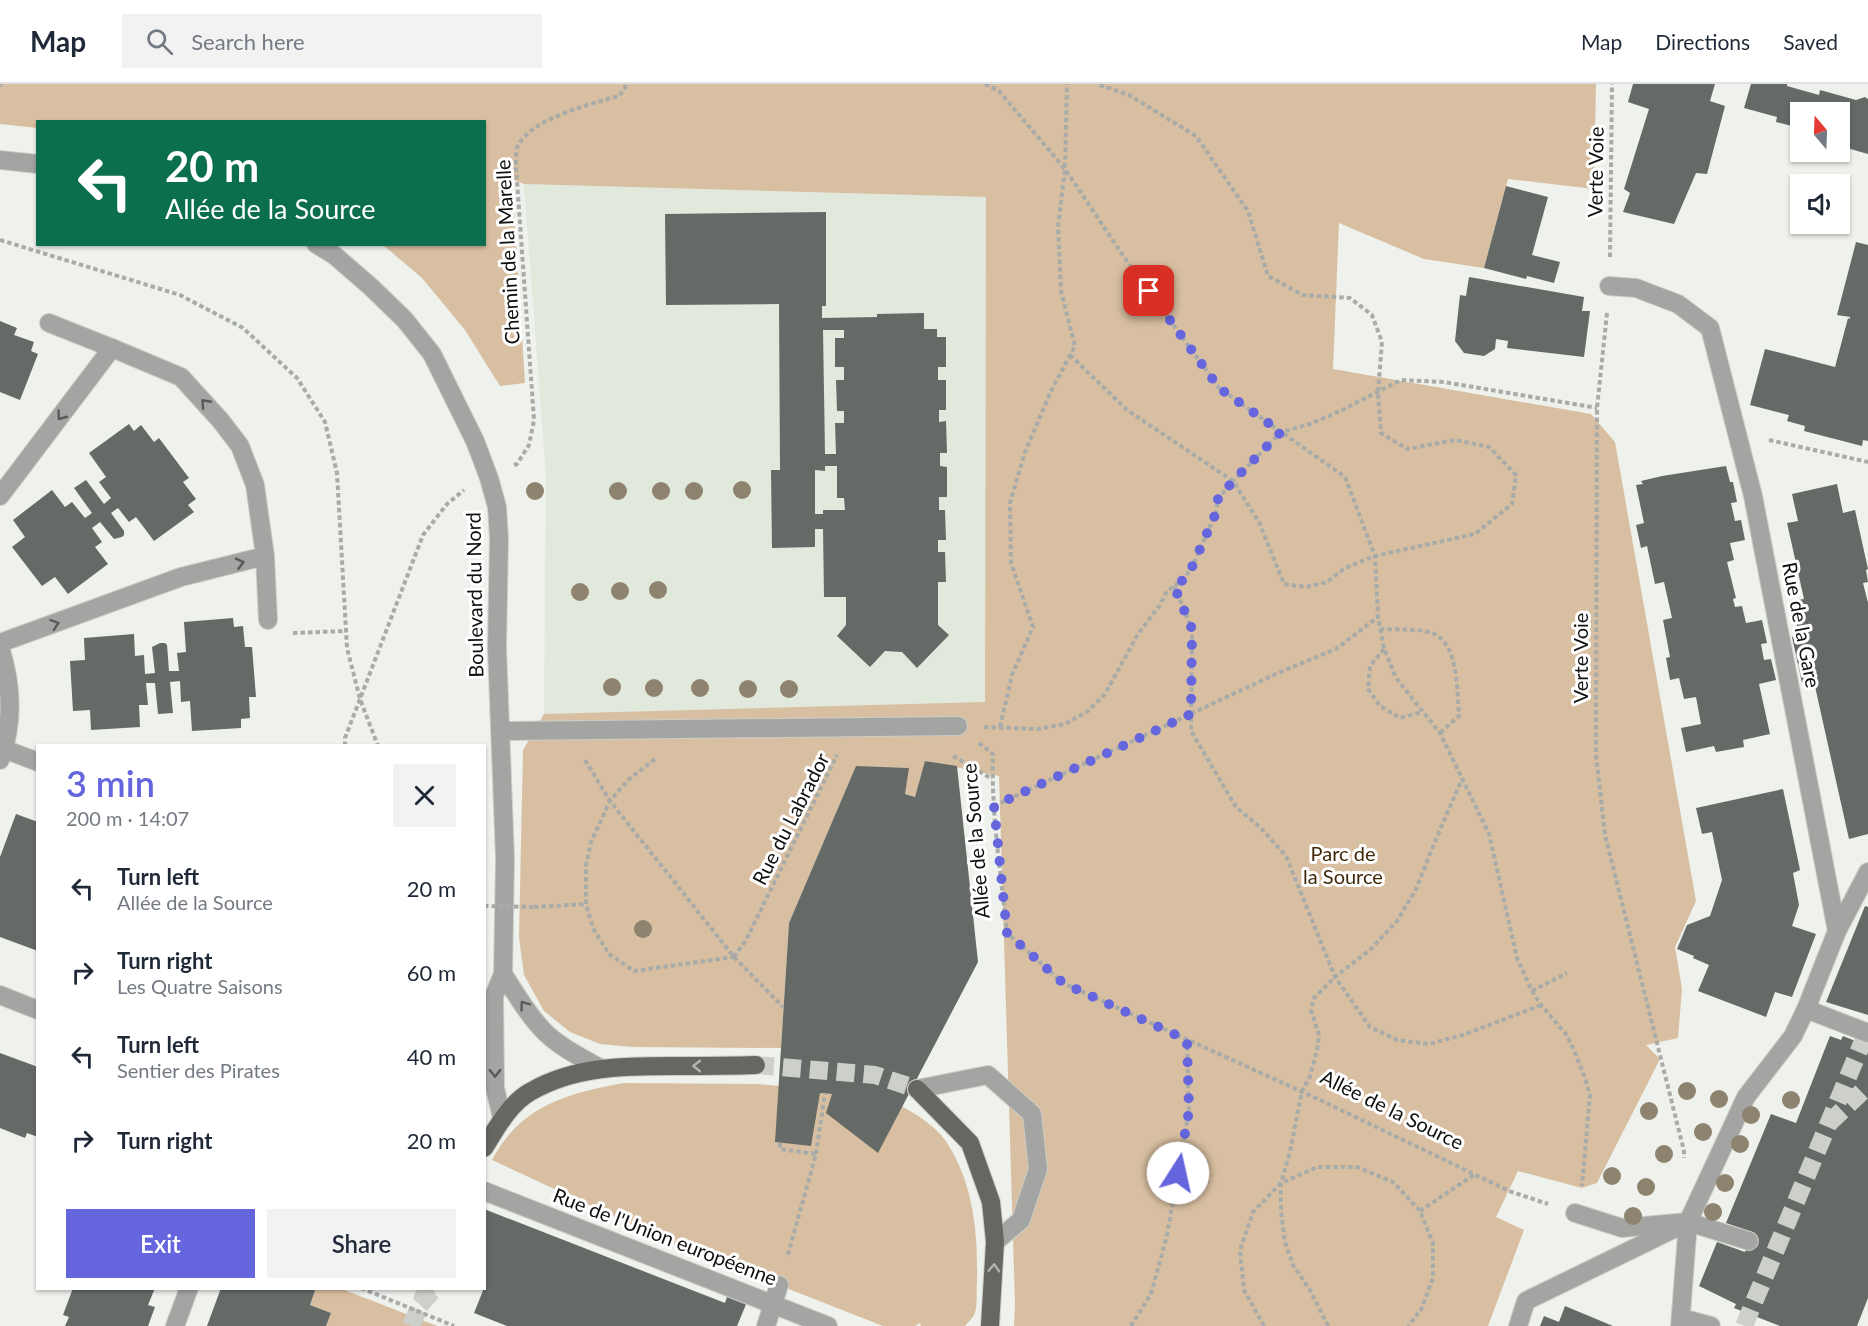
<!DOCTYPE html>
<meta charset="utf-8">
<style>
body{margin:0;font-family:Lato,sans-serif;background:#f2f2f3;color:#1f2937;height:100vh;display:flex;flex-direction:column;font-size:22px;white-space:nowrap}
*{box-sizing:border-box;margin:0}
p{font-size:20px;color:#747a83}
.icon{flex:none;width:33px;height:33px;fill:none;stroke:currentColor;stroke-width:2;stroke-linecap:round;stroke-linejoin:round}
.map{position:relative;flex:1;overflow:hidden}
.sheet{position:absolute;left:36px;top:660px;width:450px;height:546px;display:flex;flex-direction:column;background:#fff;border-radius:0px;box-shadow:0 2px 4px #0004}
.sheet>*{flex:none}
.banner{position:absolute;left:36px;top:36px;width:450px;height:126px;border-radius:0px;box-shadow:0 2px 4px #0004;background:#0b6e4f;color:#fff;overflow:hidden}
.needle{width:39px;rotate:341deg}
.buttons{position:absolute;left:1790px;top:18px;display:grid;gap:12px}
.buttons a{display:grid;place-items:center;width:60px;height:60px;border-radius:0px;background:#fff;box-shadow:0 2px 4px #0004;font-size:30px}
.pin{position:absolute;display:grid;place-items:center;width:51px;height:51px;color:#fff;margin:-26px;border-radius:12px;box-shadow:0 3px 9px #0006}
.me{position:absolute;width:66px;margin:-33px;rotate:10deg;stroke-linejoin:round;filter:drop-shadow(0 0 4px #0008)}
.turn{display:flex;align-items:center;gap:21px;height:126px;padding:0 30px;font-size:27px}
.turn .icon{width:78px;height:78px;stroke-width:2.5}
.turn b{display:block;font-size:42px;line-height:51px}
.round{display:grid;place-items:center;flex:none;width:63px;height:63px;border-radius:0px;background:#f2f2f3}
.summary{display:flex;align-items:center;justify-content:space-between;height:102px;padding:0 30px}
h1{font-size:36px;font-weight:600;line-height:45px;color:#6565de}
.action{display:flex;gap:12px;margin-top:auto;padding:12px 30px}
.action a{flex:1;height:69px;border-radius:0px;background:#6565de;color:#fff;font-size:24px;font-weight:600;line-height:69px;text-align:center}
.action a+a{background:#f2f2f3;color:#1f2937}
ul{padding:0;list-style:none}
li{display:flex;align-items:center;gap:18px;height:84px;padding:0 30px}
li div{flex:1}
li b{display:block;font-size:22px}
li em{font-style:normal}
header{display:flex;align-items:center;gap:36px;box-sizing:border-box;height:84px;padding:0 30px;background:#fff;border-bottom:2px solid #e0e1e3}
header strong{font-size:28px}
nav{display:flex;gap:33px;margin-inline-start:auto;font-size:21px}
.search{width:420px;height:54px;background:#f2f2f3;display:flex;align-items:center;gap:15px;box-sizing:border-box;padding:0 21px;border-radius:0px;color:#747a83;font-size:22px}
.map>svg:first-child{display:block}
</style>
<header>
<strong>Map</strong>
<div class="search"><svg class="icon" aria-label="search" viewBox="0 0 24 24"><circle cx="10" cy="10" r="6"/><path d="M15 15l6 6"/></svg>Search here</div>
<nav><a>Map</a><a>Directions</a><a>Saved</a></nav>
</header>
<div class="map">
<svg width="1868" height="1242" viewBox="0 0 1868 1242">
<rect width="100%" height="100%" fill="#eef1ec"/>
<polygon fill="#e1e8dc" points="524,100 986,113 985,619 544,630 546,392"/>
<g fill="#d8bfa1">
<polygon points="0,0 1596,0 1594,105 1508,95 1484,184 1424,175 1339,139 1333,285 1591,330 1615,358 1696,817 1675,863 1682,905 1678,954 1646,961 1660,975 1597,1099 1582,1104 1518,1087 1496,1133 1524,1146 1488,1242 1014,1242 1015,1220 999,692 926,677 915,713 905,710 908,684 856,683 789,839 781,964 632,963 600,960 570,948 544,927 524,891 519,853 523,666 544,630 985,618 986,113 524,100 512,95 525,299 500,302 465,246 422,194 383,161 484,160 484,38 38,38 37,44 0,40"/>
<path d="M624,999l133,1 47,4 93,16c17,8 37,21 48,36 29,42 33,94 32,143 -1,9 1,24 -3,32 -2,4 -7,8 -9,11h-44l-1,-3 -5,3h-32l-214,-84 -177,-82c28,-54 76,-67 132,-77z"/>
<polygon points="316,1205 342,1205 437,1242 326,1242 331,1229 310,1221"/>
</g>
<g fill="#656a67" fill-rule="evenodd">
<polygon points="1633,0 1715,0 1710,17 1725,22 1707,90 1696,89 1674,140 1623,128 1630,109 1624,105 1649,25 1628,18"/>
<polygon points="1751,0 1787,0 1787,2 1819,11 1820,6 1856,16 1865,13 1868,15 1868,70 1840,62 1841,57 1839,57 1839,28 1800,28 1800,44 1776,38 1777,33 1744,24"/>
<polygon points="1506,102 1548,113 1532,171 1560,178 1554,199 1527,192 1526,195 1484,184"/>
<path d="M826,128v94h-4v12l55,-1v-3l47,-1v16h13v8h9v30h-8v13h8v30h-7v12l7,-1 1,32h-7v13l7,1v30h-8v13h6l1,30h-8v12h7l1,30h-8v43l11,10 -32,33 -15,-16 -17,-1 -15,16 -33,-31 9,-11v-28h-22l-1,-68h-8v18l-43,1 -1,-78h9l-1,-166 -113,1 -1,-91zM823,246h21v8h-9v29h9v13h-8l1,31h7v12h-9l1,31h-11zM825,382h12v32h7l1,12h-22v4h-8v-44l10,1z"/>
<polygon points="1856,158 1868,161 1868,357 1863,356 1862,362 1804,347 1805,342 1787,337 1789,331 1750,321 1765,265 1835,283 1848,234 1850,235 1850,233 1837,231"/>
<polygon points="1469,193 1584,213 1582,227 1590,227 1584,273 1507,264 1508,257 1496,255 1495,265 1484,272 1464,269 1455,257 1460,211 1466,212"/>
<polygon points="0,237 17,244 14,251 34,258 31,267 38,270 20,316 0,308"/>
<polygon points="129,340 134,347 141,341 154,358 159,354 189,394 183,398 196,415 188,421 194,428 154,457 136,433 129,438 118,424 111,429 124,447 124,451 122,453 114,455 100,438 92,444 102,458 95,463 108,480 68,510 55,493 42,502 12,463 25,453 13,436 52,406 65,423 72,418 85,434 92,429 74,404 86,396 104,420 111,414 99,398 106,393 89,369"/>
<polygon points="1726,382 1730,398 1733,398 1737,418 1731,419 1735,437 1741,436 1745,456 1730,459 1734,476 1727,478 1736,514 1733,515 1735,523 1742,522 1746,539 1762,536 1767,559 1761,560 1764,576 1771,575 1776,596 1759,600 1770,650 1743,656 1744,663 1716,668 1714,662 1686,668 1681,644 1701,640 1696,613 1684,615 1679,594 1670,596 1666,574 1670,573 1663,536 1672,534 1664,498 1655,500 1647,462 1641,464 1636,441 1644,439 1636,401 1643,400 1641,397 1662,392"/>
<polygon points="1837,400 1843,429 1855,426 1868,485 1866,486 1868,498 1863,499 1868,519 1868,750 1849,755 1814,598 1802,599 1792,553 1799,551 1792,517 1804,515 1787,439 1798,437 1792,410"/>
<polygon points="233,534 234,543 243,542 245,563 252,563 256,613 249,613 250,634 241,635 241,644 192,647 190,617 181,618 180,597 170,598 173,629 158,630 155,599 146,599 148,621 139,621 140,643 91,646 90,626 73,627 70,577 85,576 84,554 134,550 135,572 144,571 145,590 155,589 152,563 160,559 165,559 167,561 169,587 179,587 177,569 186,568 184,538"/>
<polygon points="925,677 957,682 978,878 878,1069 826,1029 832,1010 820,1009 811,1062 775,1058 789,839 856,682 909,684 905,710 915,713"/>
<polygon points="1783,705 1800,786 1793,789 1799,821 1792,842 1816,850 1792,913 1775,908 1766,933 1698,907 1709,881 1693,874 1694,872 1677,865 1687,841 1710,832 1722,796 1712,748 1702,750 1696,724"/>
<polygon points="16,730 38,738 38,867 0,853 0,773"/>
<polygon points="1865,822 1868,823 1868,931 1826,918"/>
<polygon points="1830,952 1841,956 1843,952 1868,962 1868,1214 1857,1242 1780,1242 1734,1224 1736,1220 1699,1202 1717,1158 1745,1168 1752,1148 1726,1139 1771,1030 1796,1039"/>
<polygon points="0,969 38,983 38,1053 27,1049 25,1054 0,1044"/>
<polygon points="484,1125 725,1219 728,1210 747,1218 737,1242 507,1242 474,1229 484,1204"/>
<polygon points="73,1204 155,1204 148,1221 155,1223 148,1242 65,1242 69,1233 63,1231"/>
<polygon points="221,1204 316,1204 310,1221 331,1229 326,1242 207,1242"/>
<polygon points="1565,1222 1613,1242 1540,1242 1544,1232 1559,1238"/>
</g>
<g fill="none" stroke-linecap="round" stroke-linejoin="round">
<g stroke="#cdcfcb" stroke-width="18" stroke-dasharray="18 9" stroke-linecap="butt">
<polyline points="1829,1039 1868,1002"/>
<polyline points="420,1221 435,1204"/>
</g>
<g stroke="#cdcfcb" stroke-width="18" stroke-dasharray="18 9" stroke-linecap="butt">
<polyline points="756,981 875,991 917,1005"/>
<polyline points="411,1242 427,1204"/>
<polyline points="1744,1242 1868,945"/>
</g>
<defs>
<g id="minor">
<polyline points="0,76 38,80"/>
<polyline points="316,160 334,171 371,203 405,236 432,270 475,357 489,394 497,423 499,454 497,563 505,775 503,890 494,912 495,1004 502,1034"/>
<polyline points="1609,202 1636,204 1678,220 1710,244 1753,412 1837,847 1806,925 1793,952 1746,1013 1688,1138 1680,1242"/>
<polyline points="49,239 112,264"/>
<polyline points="0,412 112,264 181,293 221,337 240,362 255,401 265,472 181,493 0,559"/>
<polyline points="265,472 268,536"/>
<path d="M0,563c12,38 14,76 0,113"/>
<polyline points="501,647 958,642"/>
<polyline points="4,665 38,678"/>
<polyline points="1837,847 1868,788"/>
<path d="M503,890c12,18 23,38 38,54 15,17 39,29 59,40"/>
<polyline points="0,911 38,926"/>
<polyline points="1806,925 1868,949"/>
<polyline points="917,1005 988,991 1032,1030 1038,1085 1021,1136 995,1158"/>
<polyline points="484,1107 828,1242"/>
<polyline points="1575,1129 1622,1144 1688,1138 1749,1157"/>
<polyline points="1681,1234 1711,1242"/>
<polyline points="175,1242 189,1204"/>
<polyline points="766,1242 779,1201"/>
<polyline points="1518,1242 1526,1217 1688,1138"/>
</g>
<g id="major">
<polyline points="917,1005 970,1059 991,1118 995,1158 990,1242"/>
<path d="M484,1064c12,-19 26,-45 46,-56 44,-26 95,-26 143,-26 28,0 55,0 83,-1"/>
</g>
</defs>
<use href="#minor" stroke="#cacdc8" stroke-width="20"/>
<use href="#major" stroke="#cacdc8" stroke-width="20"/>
<g stroke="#a8aba7" stroke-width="4" stroke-dasharray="4.5 3" stroke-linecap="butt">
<polyline points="985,0 999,7 1065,85 1124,173 1219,304 1345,393 1375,472 1378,533 1384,564 1396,594 1440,649 1489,750 1517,874 1532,907 1541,921 1566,950 1574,966 1585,994 1590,1011 1582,1102"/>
<polyline points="0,2 1,0"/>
<polyline points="0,156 180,211 243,244 297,294 325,338 337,389 347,564 360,615 378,662"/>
<polyline points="1610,173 1612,0"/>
<polyline points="1607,229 1597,324 1596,671 1605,751 1684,1067 1684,1074"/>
<polyline points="1070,271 1127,326 1233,397 1259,438 1284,500 1306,503 1327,498 1345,484 1375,472 1475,450 1512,420 1516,391 1489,363 1455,356 1407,365 1381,349 1378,308 1382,258 1372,231 1350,214 1303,211 1268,192 1248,127 1196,52 1129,11 1097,0"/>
<polyline points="1769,356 1868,378"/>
<path d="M514,381l3,-1 12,-19 5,-25 -18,-253c0,-6 0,-14 1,-19 11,-29 74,-44 102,-52l6,-8v-4"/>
<polyline points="1174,502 1192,545 1191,647 1236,723 1260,743 1286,772 1335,893 1370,943 1397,956 1429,960 1463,951 1541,921"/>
<path d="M1380,545c15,1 38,-1 52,4 27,9 25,59 27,83l-19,17"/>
<polyline points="293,549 346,547"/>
<polyline points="1384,565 1370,582 1368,605 1380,622 1400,634 1422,628"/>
<polyline points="984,643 1038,645 1065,640 1088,627 1105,610 1138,550 1160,521 1167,507 1183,496 1192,483 1216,429 1218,415 1233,397 1281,348 1310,340 1338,328 1401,296 1444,298 1597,324"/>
<polyline points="1000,643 1012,591 1033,543 1011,479 1010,419 1025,368 1051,307 1075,262 1061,207 1058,143 1065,85 1067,0"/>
<path d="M979,659l14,11c-2,60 8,120 14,179l56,50 255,116 191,92 39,13"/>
<polyline points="345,662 345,654 423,451 447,420 464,406"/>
<polyline points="953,672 992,695"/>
<polyline points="655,675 628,696 610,717 591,758 586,782 586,820 593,844 609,870 634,887 734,873"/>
<polyline points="585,676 610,717 734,873 783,923"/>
<polyline points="994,722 1278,589 1336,565 1378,533"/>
<polyline points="534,823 586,820"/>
<polyline points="734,873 746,856 837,671"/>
<polyline points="1532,907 1567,889"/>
<polyline points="780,1059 780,1065 816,1070 787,1174"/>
<polyline points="816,1070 825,1009"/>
<polyline points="1420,1127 1475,1090"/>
<polyline points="361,1204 454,1242"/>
<polyline points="1131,1242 1151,1210 1167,1151 1189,1027 1187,956"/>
<polyline points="1264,1242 1244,1206 1240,1166 1253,1128 1281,1099 1317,1083 1357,1083 1393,1098 1420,1127 1433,1159 1433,1194 1421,1226 1408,1242"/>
<polyline points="1328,1242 1310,1206 1293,1181 1285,1158 1281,1128 1281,1099 1290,1068 1302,1007 1309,995 1317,967 1319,951 1311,926 1314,914 1335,893 1371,865 1397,837 1416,805 1436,755 1462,695"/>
</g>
<use href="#minor" stroke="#a4a4a2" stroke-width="18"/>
<use href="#major" stroke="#676662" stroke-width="18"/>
<polyline stroke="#a8aba7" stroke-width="4" stroke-dasharray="4.5 3" stroke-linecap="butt" points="484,822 534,823"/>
</g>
<g fill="#8e836f">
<circle cx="742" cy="406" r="9"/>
<circle cx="535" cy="407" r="9"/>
<circle cx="618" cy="407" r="9"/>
<circle cx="661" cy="407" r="9"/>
<circle cx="694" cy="407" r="9"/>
<circle cx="658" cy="506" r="9"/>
<circle cx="620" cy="507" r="9"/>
<circle cx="580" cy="508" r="9"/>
<circle cx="612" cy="603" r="9"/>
<circle cx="654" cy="604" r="9"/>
<circle cx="700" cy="604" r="9"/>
<circle cx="748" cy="605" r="9"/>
<circle cx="789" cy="605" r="9"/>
<circle cx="643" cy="845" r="9"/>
<circle cx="1687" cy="1007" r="9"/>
<circle cx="1719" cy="1015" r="9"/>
<circle cx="1791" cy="1016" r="9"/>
<circle cx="1649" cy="1027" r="9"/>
<circle cx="1751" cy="1031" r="9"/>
<circle cx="1703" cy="1048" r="9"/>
<circle cx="1740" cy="1060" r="9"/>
<circle cx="1664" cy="1070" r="9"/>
<circle cx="1612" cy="1092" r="9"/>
<circle cx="1725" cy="1099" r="9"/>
<circle cx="1646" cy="1103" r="9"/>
<circle cx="1713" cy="1128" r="9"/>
<circle cx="1633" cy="1132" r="9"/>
</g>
<defs><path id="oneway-chevron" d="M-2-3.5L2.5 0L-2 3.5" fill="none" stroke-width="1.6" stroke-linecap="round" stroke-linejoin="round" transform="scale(1.5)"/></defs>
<g stroke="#5a5a58">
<use href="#oneway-chevron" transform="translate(205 319) rotate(-132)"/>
<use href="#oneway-chevron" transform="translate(61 332) rotate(127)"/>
<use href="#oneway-chevron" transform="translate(240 479) rotate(-14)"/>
<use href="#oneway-chevron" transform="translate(55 540) rotate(-19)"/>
<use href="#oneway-chevron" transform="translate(524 921) rotate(-126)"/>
<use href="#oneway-chevron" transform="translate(495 989) rotate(89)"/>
</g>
<g stroke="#b3b2b0">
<use href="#oneway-chevron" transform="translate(697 982) rotate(180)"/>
<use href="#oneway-chevron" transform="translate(994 1184) rotate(-87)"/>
</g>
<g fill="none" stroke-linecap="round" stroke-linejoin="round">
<polyline stroke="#6565de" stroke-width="10" stroke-dasharray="0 18" points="1149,207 1219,304 1281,348 1233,397 1218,415 1216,429 1192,483 1183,496 1174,502 1192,545 1191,630 994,722 1007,849 1063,899 1187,956 1189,1027 1178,1089"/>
</g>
<g text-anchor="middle" stroke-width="6" stroke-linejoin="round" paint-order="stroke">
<g font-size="20" fill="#0f100e" stroke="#fff">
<text transform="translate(1596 88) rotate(-89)" y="7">Verte Voie</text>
<text transform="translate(508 168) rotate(-93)" y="7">Chemin de la Marelle</text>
<text transform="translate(475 511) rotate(-91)" y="7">Boulevard du Nord</text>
<text transform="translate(1801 541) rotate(79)" y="7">Rue de la Gare</text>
<text transform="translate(1581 574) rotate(-90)" y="7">Verte Voie</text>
<text transform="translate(791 735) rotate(-63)" y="7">Rue du Labrador</text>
<text transform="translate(976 757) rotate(-95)" y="7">Allée de la Source</text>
<text transform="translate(1392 1026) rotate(26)" y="7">Allée de la Source</text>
<text transform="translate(665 1153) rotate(21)" y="7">Rue de l'Union européenne</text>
</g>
<g font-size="20" fill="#402909" stroke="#fff">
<text x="1343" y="777">Parc de<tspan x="1343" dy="23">la Source</tspan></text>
</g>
</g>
</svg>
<div class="buttons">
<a><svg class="needle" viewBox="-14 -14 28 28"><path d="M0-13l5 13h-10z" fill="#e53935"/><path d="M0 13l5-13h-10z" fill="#747a83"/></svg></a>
<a><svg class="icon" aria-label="sound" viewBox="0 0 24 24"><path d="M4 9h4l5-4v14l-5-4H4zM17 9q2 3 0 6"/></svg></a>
</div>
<div class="pin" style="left:1149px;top:207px;background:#d93025"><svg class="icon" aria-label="arrive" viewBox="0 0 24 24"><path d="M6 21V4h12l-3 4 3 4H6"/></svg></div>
<svg class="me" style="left:1178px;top:1089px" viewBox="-20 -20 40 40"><circle r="19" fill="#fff"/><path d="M0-13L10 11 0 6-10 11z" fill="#6565de"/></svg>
<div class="banner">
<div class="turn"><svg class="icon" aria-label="left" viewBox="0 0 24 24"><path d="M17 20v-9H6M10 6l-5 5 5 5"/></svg><div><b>20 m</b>Allée de la Source</div></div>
</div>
<section class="sheet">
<div class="summary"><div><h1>3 min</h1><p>200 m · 14:07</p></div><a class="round"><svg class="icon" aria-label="close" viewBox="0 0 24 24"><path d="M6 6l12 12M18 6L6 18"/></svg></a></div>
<ul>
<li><svg class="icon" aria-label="left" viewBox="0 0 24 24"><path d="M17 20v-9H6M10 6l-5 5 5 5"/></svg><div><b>Turn left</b><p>Allée de la Source</p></div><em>20 m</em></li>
<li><svg class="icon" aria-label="right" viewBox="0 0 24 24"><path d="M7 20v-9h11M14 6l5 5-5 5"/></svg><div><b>Turn right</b><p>Les Quatre Saisons</p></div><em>60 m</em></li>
<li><svg class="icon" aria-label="left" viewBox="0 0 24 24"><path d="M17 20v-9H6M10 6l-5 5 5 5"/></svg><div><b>Turn left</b><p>Sentier des Pirates</p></div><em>40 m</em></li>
<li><svg class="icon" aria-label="right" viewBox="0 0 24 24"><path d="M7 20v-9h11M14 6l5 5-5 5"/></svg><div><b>Turn right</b></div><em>20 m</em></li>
</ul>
<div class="action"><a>Exit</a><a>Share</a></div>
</section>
</div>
